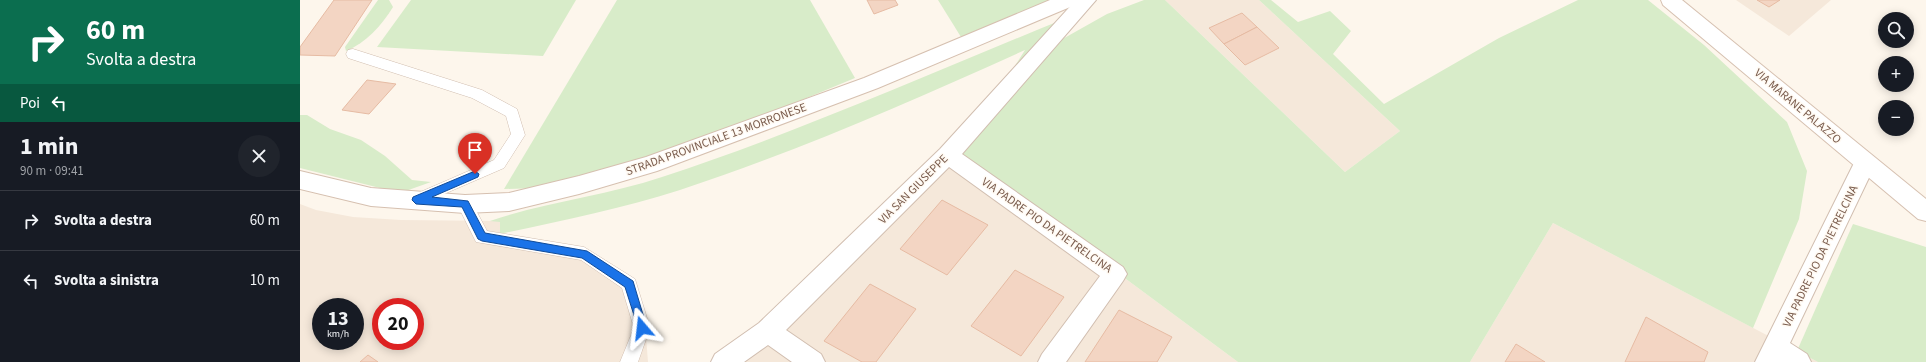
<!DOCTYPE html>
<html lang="it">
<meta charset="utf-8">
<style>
body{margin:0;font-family:"Source Sans 3",sans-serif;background:#20242c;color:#f1f3f6;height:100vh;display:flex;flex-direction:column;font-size:15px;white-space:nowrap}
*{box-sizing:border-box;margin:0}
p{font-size:13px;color:#9ea1a6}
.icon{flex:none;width:22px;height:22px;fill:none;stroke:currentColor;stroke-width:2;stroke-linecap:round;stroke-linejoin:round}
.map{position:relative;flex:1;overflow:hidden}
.sheet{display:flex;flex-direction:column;background:#171b24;width:300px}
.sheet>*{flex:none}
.hud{background:#0b6e4f;color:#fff;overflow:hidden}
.tools{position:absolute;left:1578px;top:12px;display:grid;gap:8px}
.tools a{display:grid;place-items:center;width:36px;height:36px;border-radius:50%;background:#171b24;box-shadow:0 2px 10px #0003;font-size:20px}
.speed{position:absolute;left:12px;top:298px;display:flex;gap:8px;font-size:20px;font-weight:700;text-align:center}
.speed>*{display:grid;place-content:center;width:52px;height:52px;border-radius:50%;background:#171b24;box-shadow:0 2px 10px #0003;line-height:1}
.speed small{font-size:10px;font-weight:400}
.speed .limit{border:6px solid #d22;background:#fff;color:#111}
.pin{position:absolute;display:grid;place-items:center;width:34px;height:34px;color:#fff;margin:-41px -17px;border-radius:50% 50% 50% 0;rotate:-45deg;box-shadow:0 0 4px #0007}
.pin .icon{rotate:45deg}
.me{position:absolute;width:44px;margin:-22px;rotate:343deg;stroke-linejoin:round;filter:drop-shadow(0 0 3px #0008)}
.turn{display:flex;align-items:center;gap:14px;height:84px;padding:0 20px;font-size:18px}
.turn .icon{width:52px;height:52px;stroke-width:2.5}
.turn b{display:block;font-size:28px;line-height:34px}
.then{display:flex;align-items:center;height:38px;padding:0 20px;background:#0003;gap:8px;font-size:15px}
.round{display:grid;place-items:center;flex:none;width:42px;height:42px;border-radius:21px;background:#20242c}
.overview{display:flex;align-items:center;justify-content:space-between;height:68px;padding:0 20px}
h1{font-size:24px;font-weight:700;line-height:30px}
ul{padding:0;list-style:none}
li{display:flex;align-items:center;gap:12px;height:60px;padding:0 20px;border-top:1px solid #363941}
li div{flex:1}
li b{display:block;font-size:15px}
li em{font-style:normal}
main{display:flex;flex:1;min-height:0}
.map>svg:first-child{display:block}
</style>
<main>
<section class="sheet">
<div class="hud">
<div class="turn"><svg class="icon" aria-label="right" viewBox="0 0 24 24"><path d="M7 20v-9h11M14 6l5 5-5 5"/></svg><div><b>60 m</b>Svolta a destra</div></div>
<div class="then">Poi<svg class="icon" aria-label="left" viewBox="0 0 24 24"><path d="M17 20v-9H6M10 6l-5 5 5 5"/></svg></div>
</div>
<div class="overview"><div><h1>1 min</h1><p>90 m · 09:41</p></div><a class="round"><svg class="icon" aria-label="close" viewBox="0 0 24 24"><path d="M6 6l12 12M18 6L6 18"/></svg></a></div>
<ul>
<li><svg class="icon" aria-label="right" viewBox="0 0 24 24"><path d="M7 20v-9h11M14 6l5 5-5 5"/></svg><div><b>Svolta a destra</b></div><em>60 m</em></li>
<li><svg class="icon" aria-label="left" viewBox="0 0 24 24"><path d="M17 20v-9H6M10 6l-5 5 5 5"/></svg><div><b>Svolta a sinistra</b></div><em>10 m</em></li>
</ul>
</section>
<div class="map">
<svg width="1626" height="362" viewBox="0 0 1626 362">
<rect width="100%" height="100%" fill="#fdf6ec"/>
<g fill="#f5e8da" fill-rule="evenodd">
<polygon points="865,0 959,0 1100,131 1045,172"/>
<polygon points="1436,0 1531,0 1489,36"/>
<polygon points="656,153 938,362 418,362"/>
<path d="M0,204l16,6 37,7 48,3 99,1 1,13 69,13 32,11 26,19 17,47 3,38h-348zM21,307h34v34h-34zM81,307h34v34h-34z"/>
<polygon points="1253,223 1518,362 1170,362"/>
</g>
<g fill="#d8ecc9">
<path d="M78,0h11l4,7c-11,18 -27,36 -47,44l-1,-4z"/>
<polygon points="111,0 276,0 243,56 77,47"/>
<polygon points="317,0 510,0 555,78 437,127 327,166 240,188 204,189"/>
<polygon points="638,0 753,0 661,37"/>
<polygon points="844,0 865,0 1045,172 1100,131 959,0 971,0 998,22 1030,11 1051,31 1033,54 1084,104 1199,38 1278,0 1348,0 1404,45 1487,122 1507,171 1499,219 1453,328 1253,223 1170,362 938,362 656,153 759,41 807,14"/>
<path d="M764,19l-30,33 -29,25 8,-8 12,-19c-113,51 -227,101 -345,140 -59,19 -120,31 -180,44v-12l-10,-1c55,-19 115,-25 172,-44 137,-45 269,-104 402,-158z"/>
<polygon points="0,115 7,115 30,129 61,140 85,156 112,180 131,182 100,193 0,168"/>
<polygon points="1553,224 1626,247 1626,362 1518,362 1497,351"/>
</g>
<g fill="#f3d5c3" stroke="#e6bba3">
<polygon points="34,0 72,0 35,56 0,55 0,47"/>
<polygon points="567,0 595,0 598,5 574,14"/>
<polygon points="1457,0 1480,0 1469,7"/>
<polygon points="942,13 957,27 924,44 909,28"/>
<polygon points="957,27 979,48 945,65 924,44"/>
<polygon points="67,80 96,84 69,114 42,110"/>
<polygon points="642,200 688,225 647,275 600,249"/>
<polygon points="715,270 764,297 721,356 671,326"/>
<polygon points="570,284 616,309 576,362 562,362 524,341"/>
<polygon points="819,310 872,337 857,362 785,362"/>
<polygon points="1346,317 1408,352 1404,362 1325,362"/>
<polygon points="1216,344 1245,362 1205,362"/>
<polygon points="68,355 78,362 60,362"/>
</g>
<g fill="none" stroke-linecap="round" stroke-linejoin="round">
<defs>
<g id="service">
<polygon points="53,49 182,90 217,109 225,135 204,168 121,204 116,206 111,204 108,200 111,196 194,160 211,134 206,116 172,98 48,58 46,54 48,50"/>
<polygon points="165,198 170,199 187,231 284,247 335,279 350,328 338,362 320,362 334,328 322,288 281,260 176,242 157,204 160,199"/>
</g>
<g id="minor">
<polygon points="776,0 796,0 662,154 823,267 827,274 823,281 766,362 738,362 742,354 800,276 649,167 486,330 521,354 525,362 492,362 468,345 444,362 411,362 415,354 459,323 640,149"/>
<polygon points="1565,154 1573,157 1576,163 1490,343 1507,354 1511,362 1455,362 1557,157"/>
</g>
<g id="secondary">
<polygon points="750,0 777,0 775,5 578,88 357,171 279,194 209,211 165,213 71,206 0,189 0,171 71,188 165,195 209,193 279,176 346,157 564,78"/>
<polygon points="1361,0 1382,0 1626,199 1626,221 1618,219 1363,5"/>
</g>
</defs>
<use href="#service" stroke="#d1beb0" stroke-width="1"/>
<use href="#minor" stroke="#d1beb0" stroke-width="2"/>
<use href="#secondary" stroke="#d6c0b0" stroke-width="2"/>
<use href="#service" fill="#fff" fill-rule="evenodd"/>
<use href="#minor" fill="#fff" fill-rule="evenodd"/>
<use href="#secondary" fill="#fff" fill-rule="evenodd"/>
</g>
<polygon fill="#1a73e8" stroke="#114b97" points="175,171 179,174 178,177 132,197 168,201 185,233 287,251 333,281 347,328 346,331 342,333 339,331 325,287 282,258 182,241 178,239 162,207 116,204 112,200 113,197"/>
<g text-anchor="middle" stroke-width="3" stroke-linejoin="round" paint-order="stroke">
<g font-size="12" fill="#7a5c4d" stroke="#fffaf3">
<text transform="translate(1498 106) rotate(40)" y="4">VIA MARANE PALAZZO</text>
<text transform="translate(416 139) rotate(-20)" y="4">STRADA PROVINCIALE 13 MORRONESE</text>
<text transform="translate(613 189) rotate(-45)" y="4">VIA SAN GIUSEPPE</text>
<text transform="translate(747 225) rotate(35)" y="4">VIA PADRE PIO DA PIETRELCINA</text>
<text transform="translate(1520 256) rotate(-64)" y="4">VIA PADRE PIO DA PIETRELCINA</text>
</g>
</g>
</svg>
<div class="tools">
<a><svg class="icon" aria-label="search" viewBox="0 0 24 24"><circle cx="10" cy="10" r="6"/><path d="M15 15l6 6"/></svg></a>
<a>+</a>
<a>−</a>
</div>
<div class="speed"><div>13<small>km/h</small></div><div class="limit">20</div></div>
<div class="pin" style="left:175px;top:174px;background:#d93025"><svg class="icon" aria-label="arrive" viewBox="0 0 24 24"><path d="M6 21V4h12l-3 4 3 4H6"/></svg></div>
<svg class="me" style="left:342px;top:328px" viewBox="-20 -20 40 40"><path d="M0-17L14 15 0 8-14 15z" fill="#1a73e8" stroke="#fff" stroke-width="4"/></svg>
</div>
</main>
